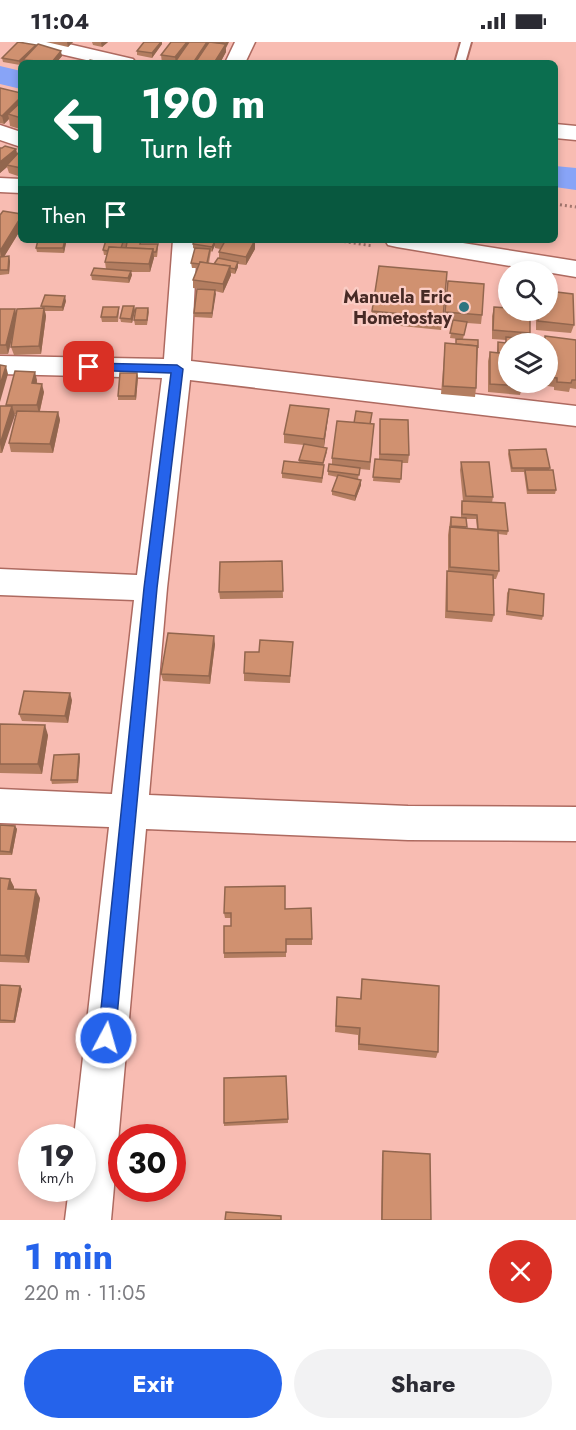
<!DOCTYPE html>
<meta charset="utf-8">
<style>
body{margin:0;font-family:Jost,sans-serif;background:#f2f2f3;color:#2b2b33;height:100vh;display:flex;flex-direction:column;font-size:22px;white-space:nowrap}
*{box-sizing:border-box;margin:0}
p{font-size:20px;color:#7c7c81}
.icon{flex:none;width:33px;height:33px;fill:none;stroke:currentColor;stroke-width:2;stroke-linecap:round;stroke-linejoin:round}
.map{position:relative;height:1178px;overflow:hidden}
.sheet{display:flex;flex-direction:column;background:#fff;flex:1}
.sheet>*{flex:none}
.banner{position:absolute;left:18px;top:18px;width:540px;height:183px;border-radius:9px;box-shadow:0 3px 9px #0003;background:#0b6e4f;color:#fff;overflow:hidden}
.buttons{position:absolute;left:498px;top:219px;display:grid;gap:12px}
.buttons a{display:grid;place-items:center;width:60px;height:60px;border-radius:50%;background:#fff;box-shadow:0 3px 9px #0003;font-size:30px}
.speed{position:absolute;left:18px;top:1082px;display:flex;gap:12px;font-size:30px;font-weight:700;text-align:center}
.speed>*{display:grid;place-content:center;width:78px;height:78px;border-radius:50%;background:#fff;box-shadow:0 3px 9px #0003;line-height:1}
.speed small{font-size:15px;font-weight:400}
.speed .limit{border:9px solid #d22;background:#fff;color:#111}
.pin{position:absolute;display:grid;place-items:center;width:51px;height:51px;color:#fff;margin:-26px;border-radius:12px;box-shadow:0 3px 9px #0006}
.me{position:absolute;width:66px;margin:-33px;rotate:6deg;stroke-linejoin:round;filter:drop-shadow(0 0 4px #0008)}
.turn{display:flex;align-items:center;gap:21px;height:126px;padding:0 24px;font-size:27px}
.turn .icon{width:78px;height:78px;stroke-width:2.5}
.turn b{display:block;font-size:42px;line-height:51px}
.then{display:flex;align-items:center;height:57px;padding:0 24px;background:#0003;gap:12px;font-size:22px}
.round{display:grid;place-items:center;flex:none;width:63px;height:63px;border-radius:32px;background:#f2f2f3}
.headline{display:flex;align-items:center;justify-content:space-between;height:102px;padding:0 24px}
h1{font-size:36px;font-weight:700;line-height:45px;color:#2563eb}
.button{display:flex;gap:12px;margin-top:auto;padding:12px 24px}
.button a{flex:1;height:69px;border-radius:36px;background:#2563eb;color:#fff;font-size:24px;font-weight:700;line-height:69px;text-align:center}
.button a+a{background:#f2f2f3;color:#2b2b33}
.status{display:flex;justify-content:space-between;align-items:center;height:42px;padding:0 30px;background:#fff;direction:ltr}
.status svg{height:16px;fill:currentColor}
.map>svg:first-child{display:block}
</style>
<div class="status"><b>11:04</b><svg viewBox="0 0 49 12"><path d="M0 12V9h3v3zM5 12V6h3v6zM10 12V3h3v9zM15 12V0h3v12zM26 1h20v11H26zM47 4h2v5h-2z"/></svg></div>
<div class="map">
<svg width="576" height="1178" viewBox="0 0 576 1178">
<rect width="100%" height="100%" fill="#f8bcb2"/>
<polygon fill="#88a4f7" points="555,124 576,126 576,148 555,145"/>
<g fill="none" stroke-linecap="round" stroke-linejoin="round">
<polygon fill="#88a4f7" fill-rule="evenodd" points="0,24 21,29 21,47 0,42"/>
<defs>
<polygon id="lane" points="461,0 471,0 465,21 455,21"/>
<g id="street">
<polygon points="23,0 60,0 133,17 136,21 99,21 26,4"/>
<polygon points="235,0 255,0 245,21 225,21"/>
<polygon points="555,82 576,84 576,98 555,96"/>
<polygon points="0,83 21,90 21,105 0,98"/>
<polygon points="0,136 21,137 21,151 0,150"/>
<polygon points="173,198 197,198 191,319 576,364 576,384 190,338 167,546 149,753 408,764 576,765 576,799 408,798 146,787 111,1178 65,1178 69,1146 82,1146 82,1095 74,1095 109,785 0,781 0,747 112,752 134,558 0,553 0,527 137,533 162,336 0,332 0,314 164,317"/>
<polygon points="385,198 444,198 576,219 576,235 397,205 388,203"/>
</g>
</defs>
<use href="#lane" stroke="#ae6a60" stroke-width="4"/>
<use href="#street" stroke="#ae6a60" stroke-width="3"/>
<g stroke="#a1756d" stroke-width="3" stroke-dasharray="2 3" stroke-linecap="butt">
<polyline points="555,162 576,165"/>
<polyline points="334,198 373,204"/>
</g>
<use href="#lane" fill="#fff" fill-rule="evenodd"/>
<use href="#street" fill="#fff" fill-rule="evenodd"/>
</g>
<g fill="#b37d60" fill-rule="evenodd">
<polygon points="46,0 73,0 68,5"/>
<polygon points="92,0 108,0 102,5 93,3"/>
<polygon points="144,0 162,0 162,2 152,16 137,13 137,9"/>
<polygon points="36,4 62,14 56,21 24,21 24,20 20,23 3,20 2,16"/>
<polygon points="226,6 226,10 220,21 162,21 161,13"/>
<polygon points="0,46 21,51 21,91 20,87 10,84 9,77 4,82 0,81"/>
<polygon points="0,106 16,107 17,113 21,108 21,135 9,131 7,125 0,131"/>
<polygon points="0,173 21,187 4,215 10,219 9,232 0,233"/>
<polygon points="106,198 141,202 158,202 158,207 157,215 154,215 150,230 131,230 132,233 129,241 92,238 91,233 106,227 105,220 107,213 104,213 103,208"/>
<path d="M195,198h60v9l-9,16 -8,-1v3l-3,7 -4,-1v2l-8,18 -8,-2 -3,27 -18,-1v-4l7,-24 -8,-1v-8l5,-12h-6l-1,-5 4,-14 -2,-1v-4zM215,203v3l5,1 -1,3v6l-5,6 -5,-1 2,-12 1,1z"/>
<polygon points="66,201 64,211 37,210 36,206"/>
<polygon points="448,239 482,273 481,282 467,281 463,297 478,306 476,346 475,355 441,352 445,301 456,302 459,297 450,296 453,279 444,279"/>
<polygon points="66,259 63,269 45,269 46,274 41,312 14,313 11,305 14,289 8,312 0,312 0,267 15,267 16,272 42,266 41,264"/>
<polygon points="134,264 135,269 132,281 121,280 120,276"/>
<polygon points="494,265 530,291 529,297 508,302 522,344 520,353 488,350 488,319 490,310 497,311 498,300 505,301 506,298 492,297 492,274"/>
<polygon points="148,266 149,270 147,283 135,283 134,278"/>
<polygon points="536,268 548,268 574,283 571,291 536,288"/>
<polygon points="119,269 118,280 102,280 101,275"/>
<polygon points="372,269 443,276 441,288 371,281"/>
<polygon points="545,294 576,298 576,347 570,346 569,350 554,348 554,345 541,343 541,340 548,340 548,302 543,302"/>
<polygon points="137,331 138,335 136,358 118,358 118,354"/>
<polygon points="37,338 37,342 44,350 40,369 58,370 60,378 53,411 11,410 9,401 16,372 14,372 2,411 0,411 0,364 7,364 6,363"/>
<polygon points="329,367 324,405 313,404 327,410 323,423 324,428 322,441 282,436 282,431 299,420 304,403 284,401 284,392"/>
<polygon points="380,377 409,413 408,421 402,421 400,441 373,439 375,417 379,417"/>
<polygon points="370,382 374,382 370,428 360,427 358,437 361,443 355,459 332,453 332,449 337,435 328,433 328,429 332,423 332,416"/>
<polygon points="509,408 550,426 549,428 556,448 555,452 527,452 524,430 511,430 508,412"/>
<path d="M461,420l32,35 -1,6 16,28 -1,4 -9,-1 1,37 -3,8h-2v36l-2,7 -47,-4 1,-39 1,-8h1v-36l2,-14 1,-4 10,1v-13l1,-4h1l-3,-31zM466,477h10l1,10 -11,-1z"/>
<polygon points="282,519 283,556 220,557 219,550"/>
<polygon points="509,547 543,574 542,578 506,573 507,551"/>
<polygon points="293,600 290,641 244,639 244,631 259,610"/>
<polygon points="215,602 210,642 163,639 161,632"/>
<polygon points="72,658 68,681 22,679 19,672"/>
<polygon points="0,682 48,693 42,732 0,731"/>
<polygon points="80,715 78,741 52,742 51,738"/>
<polygon points="0,783 15,784 17,787 12,813 0,813"/>
<polygon points="0,836 10,837 14,845 14,847 40,856 29,921 0,920"/>
<polygon points="285,867 312,897 312,903 286,903 286,915 224,916 224,911 231,884 231,876 225,876 224,871"/>
<polygon points="362,937 438,1010 436,1016 358,1008 358,993 335,990 337,955 360,957"/>
<polygon points="0,943 20,944 22,947 15,981 0,981"/>
<polygon points="288,1077 288,1081 224,1084 224,1081"/>
<polygon points="383,1109 431,1178 381,1178 382,1113"/>
</g>
<g fill="#92664e">
<polygon points="67,0 73,0 68,5"/>
<polygon points="102,0 108,0 102,5 101,1"/>
<polygon points="161,0 162,0 162,2 152,16 152,11"/>
<polygon points="187,0 192,0 176,20 175,15"/>
<polygon points="207,0 210,0 199,21 193,21"/>
<polygon points="227,0 229,0 226,6 226,10 220,21 214,21"/>
<polygon points="36,3 36,7 23,18 24,20 21,21 20,23 19,19"/>
<polygon points="61,9 62,14 56,21 52,21 52,20"/>
<polygon points="21,55 21,65 8,72 9,77 4,82 2,74"/>
<polygon points="16,107 18,116 7,123 7,125 0,131 0,120"/>
<polygon points="21,175 21,187 2,218 0,209"/>
<polygon points="65,198 66,201 64,211 63,206"/>
<polygon points="251,198 255,198 255,207 246,223 246,215"/>
<polygon points="215,199 215,203 212,210 212,205"/>
<polygon points="153,207 154,216 150,230 149,222"/>
<polygon points="9,214 10,219 9,232 8,228"/>
<polygon points="238,220 238,225 235,232 235,227"/>
<polygon points="230,224 231,233 223,251 223,242"/>
<polygon points="131,229 132,233 129,241 128,236"/>
<polygon points="215,248 216,252 212,276 212,271"/>
<polygon points="65,254 66,259 63,269 62,265"/>
<polygon points="134,264 135,269 132,281 131,277"/>
<polygon points="44,266 46,274 41,312 39,304"/>
<polygon points="15,267 17,276 8,312 6,303"/>
<polygon points="6,324 8,332 0,360 0,343"/>
<polygon points="35,330 37,338 35,350 32,341"/>
<polygon points="137,331 138,335 136,358 135,354"/>
<polygon points="42,342 44,350 39,372 37,363"/>
<polygon points="12,364 15,373 2,411 0,402"/>
<polygon points="329,367 328,376 324,405 324,397"/>
<polygon points="58,370 60,378 53,411 50,402"/>
<polygon points="361,438 361,443 355,459 355,454"/>
<polygon points="214,594 215,602 210,642 209,634"/>
<polygon points="70,651 72,658 68,681 65,674"/>
<polygon points="45,683 48,693 42,732 38,722"/>
<polygon points="79,712 80,715 78,741 77,738"/>
<polygon points="15,784 17,787 12,813 10,810"/>
<polygon points="10,837 14,845 12,855 8,847"/>
<polygon points="36,848 40,856 29,921 25,914"/>
<polygon points="20,944 22,947 15,981 14,979"/>
</g>
<g fill="#d09170" stroke="#92664e" stroke-width="1.5">
<polygon points="18,0 36,3 19,19 2,16"/>
<polygon points="144,0 161,0 152,11 137,9"/>
<polygon points="171,0 187,0 175,15 161,13"/>
<polygon points="189,0 207,0 193,21 175,20"/>
<polygon points="209,0 226,2 214,21 195,21"/>
<polygon points="214,0 227,0 226,2"/>
<polygon points="38,2 61,9 52,20 23,18"/>
<polygon points="90,18 103,21 87,21"/>
<polygon points="0,46 21,51 21,55 2,74 0,73"/>
<polygon points="21,60 21,76 8,72"/>
<polygon points="5,104 16,107 0,120 0,106 2,106"/>
<polygon points="21,108 21,126 7,123"/>
<polygon points="3,169 21,172 21,175 0,209 0,173"/>
<polygon points="38,198 65,198 63,206 36,206"/>
<polygon points="106,198 141,198 140,202 158,202 156,210 153,210 153,207 126,206 127,200 123,200 121,206 109,205 108,209 103,208"/>
<polygon points="195,198 215,198 215,199 212,205 193,202"/>
<polygon points="219,198 255,198 246,215 219,210 225,199"/>
<polygon points="109,205 153,207 149,222 105,220"/>
<polygon points="195,206 210,207 207,221 200,220 200,222 191,221"/>
<polygon points="9,214 8,228 0,228 0,215"/>
<polygon points="218,216 238,220 235,227 230,226 230,224 214,222"/>
<polygon points="200,220 230,224 223,242 193,238"/>
<polygon points="379,224 447,230 443,276 372,269"/>
<polygon points="94,226 131,229 128,236 91,233"/>
<polygon points="448,239 484,242 482,273 445,270"/>
<polygon points="197,247 215,248 212,271 194,271"/>
<polygon points="548,249 573,252 574,283 538,279 538,268 548,268"/>
<polygon points="45,253 65,254 62,265 41,264"/>
<polygon points="123,264 134,264 131,277 120,276"/>
<polygon points="103,265 119,265 117,275 101,275"/>
<polygon points="494,265 508,266 508,268 530,268 530,291 493,288"/>
<polygon points="44,266 39,304 11,305 17,267"/>
<polygon points="136,266 148,266 147,278 134,278"/>
<polygon points="0,267 15,267 6,303 0,303"/>
<polygon points="453,278 467,280 464,293 450,291"/>
<polygon points="545,294 576,298 576,338 572,338 571,341 557,340 557,336 548,335 548,302 545,302"/>
<polygon points="506,295 529,297 529,302 508,302 508,312 498,311 498,300 506,301"/>
<polygon points="456,297 478,298 478,306 477,304 456,302"/>
<polygon points="445,301 477,304 476,346 443,344"/>
<polygon points="490,310 508,312 508,340 522,340 522,344 490,342"/>
<polygon points="0,323 6,324 0,343"/>
<polygon points="15,329 35,330 32,341 42,342 37,363 6,363"/>
<polygon points="120,331 137,331 135,354 118,354"/>
<polygon points="290,363 329,367 324,397 284,392"/>
<polygon points="0,364 12,364 0,402"/>
<polygon points="17,369 58,370 50,402 9,401"/>
<polygon points="356,369 372,371 370,382 354,381"/>
<polygon points="380,377 408,378 409,413 380,412"/>
<polygon points="337,379 374,382 370,420 332,416"/>
<polygon points="304,402 327,406 323,421 299,418"/>
<polygon points="546,407 550,426 512,426 509,408"/>
<polygon points="375,417 402,419 401,437 373,435"/>
<polygon points="284,419 324,423 322,436 282,431"/>
<polygon points="461,420 489,420 493,455 466,454"/>
<polygon points="329,422 360,426 359,433 328,429"/>
<polygon points="525,428 553,428 556,448 528,448"/>
<polygon points="338,433 361,438 355,454 332,449"/>
<polygon points="462,459 505,461 508,489 478,487 477,473 462,472"/>
<polygon points="451,475 466,476 467,485 451,484"/>
<polygon points="450,485 498,489 499,529 450,525"/>
<polygon points="282,519 283,549 219,550 220,520"/>
<polygon points="447,529 493,533 494,573 447,569"/>
<polygon points="509,547 544,552 543,574 507,569"/>
<polygon points="168,591 214,594 209,634 161,632"/>
<polygon points="260,598 293,600 290,634 244,631 245,610 259,610"/>
<polygon points="24,649 70,651 65,674 19,672"/>
<polygon points="0,682 45,683 38,722 0,722"/>
<polygon points="79,712 77,738 51,738 54,713"/>
<polygon points="0,783 15,784 10,810 0,809"/>
<polygon points="0,836 10,837 8,847 36,848 25,914 0,913"/>
<polygon points="285,844 285,867 311,866 312,897 286,897 286,910 224,911 224,884 231,884 231,871 224,871 225,845"/>
<polygon points="362,937 439,944 438,1010 359,1002 360,986 336,984 337,955 361,957"/>
<polygon points="0,943 20,944 14,979 0,978"/>
<polygon points="286,1034 288,1077 224,1081 224,1036"/>
<polygon points="383,1109 430,1112 431,1178 382,1178"/>
<polygon points="226,1170 281,1174 281,1178 225,1178"/>
</g>
<polygon fill="#2563eb" stroke="#184099" stroke-width="1.5" points="89,321 177,323 183,327 157,546 115,996 112,1002 106,1005 100,1002 98,996 144,546 171,331 85,328 83,325"/>
<circle fill="#2d7580" stroke="#fbcdc5" stroke-width="2" cx="464" cy="265" r="6"/>
<g text-anchor="middle" stroke-width="4.5" stroke-linejoin="round" paint-order="stroke">
<g font-size="18" font-weight="bold" fill="#472a25" stroke="#fbcdc5" text-anchor="end">
<text x="452" y="261">Manuela Eric<tspan x="452" dy="21">Hometostay</tspan></text>
</g>
</g>
</svg>
<div class="buttons">
<a><svg class="icon" aria-label="search" viewBox="0 0 24 24"><circle cx="10" cy="10" r="6"/><path d="M15 15l6 6"/></svg></a>
<a><svg class="icon" aria-label="layers" viewBox="0 0 24 24"><path d="M12 4l9 5-9 5-9-5zM3 14l9 5 9-5"/></svg></a>
</div>
<div class="speed"><div>19<small>km/h</small></div><div class="limit">30</div></div>
<div class="pin" style="left:89px;top:325px;background:#d93025"><svg class="icon" aria-label="arrive" viewBox="0 0 24 24"><path d="M6 21V4h12l-3 4 3 4H6"/></svg></div>
<svg class="me" style="left:106px;top:996px" viewBox="-20 -20 40 40"><circle r="17" fill="#2563eb" stroke="#fff" stroke-width="3"/><path d="M0-11L8 9 0 5-8 9z" fill="#fff"/></svg>
<div class="banner">
<div class="turn"><svg class="icon" aria-label="left" viewBox="0 0 24 24"><path d="M17 20v-9H6M10 6l-5 5 5 5"/></svg><div><b>190 m</b>Turn left</div></div>
<div class="then">Then<svg class="icon" aria-label="arrive" viewBox="0 0 24 24"><path d="M6 21V4h12l-3 4 3 4H6"/></svg></div>
</div>
</div>
<section class="sheet">
<div class="headline"><div><h1>1 min</h1><p>220 m · 11:05</p></div><a class="round" style="background:#d93025;color:#fff"><svg class="icon" aria-label="close" viewBox="0 0 24 24"><path d="M6 6l12 12M18 6L6 18"/></svg></a></div>
<div class="button"><a>Exit</a><a>Share</a></div>
</section>
